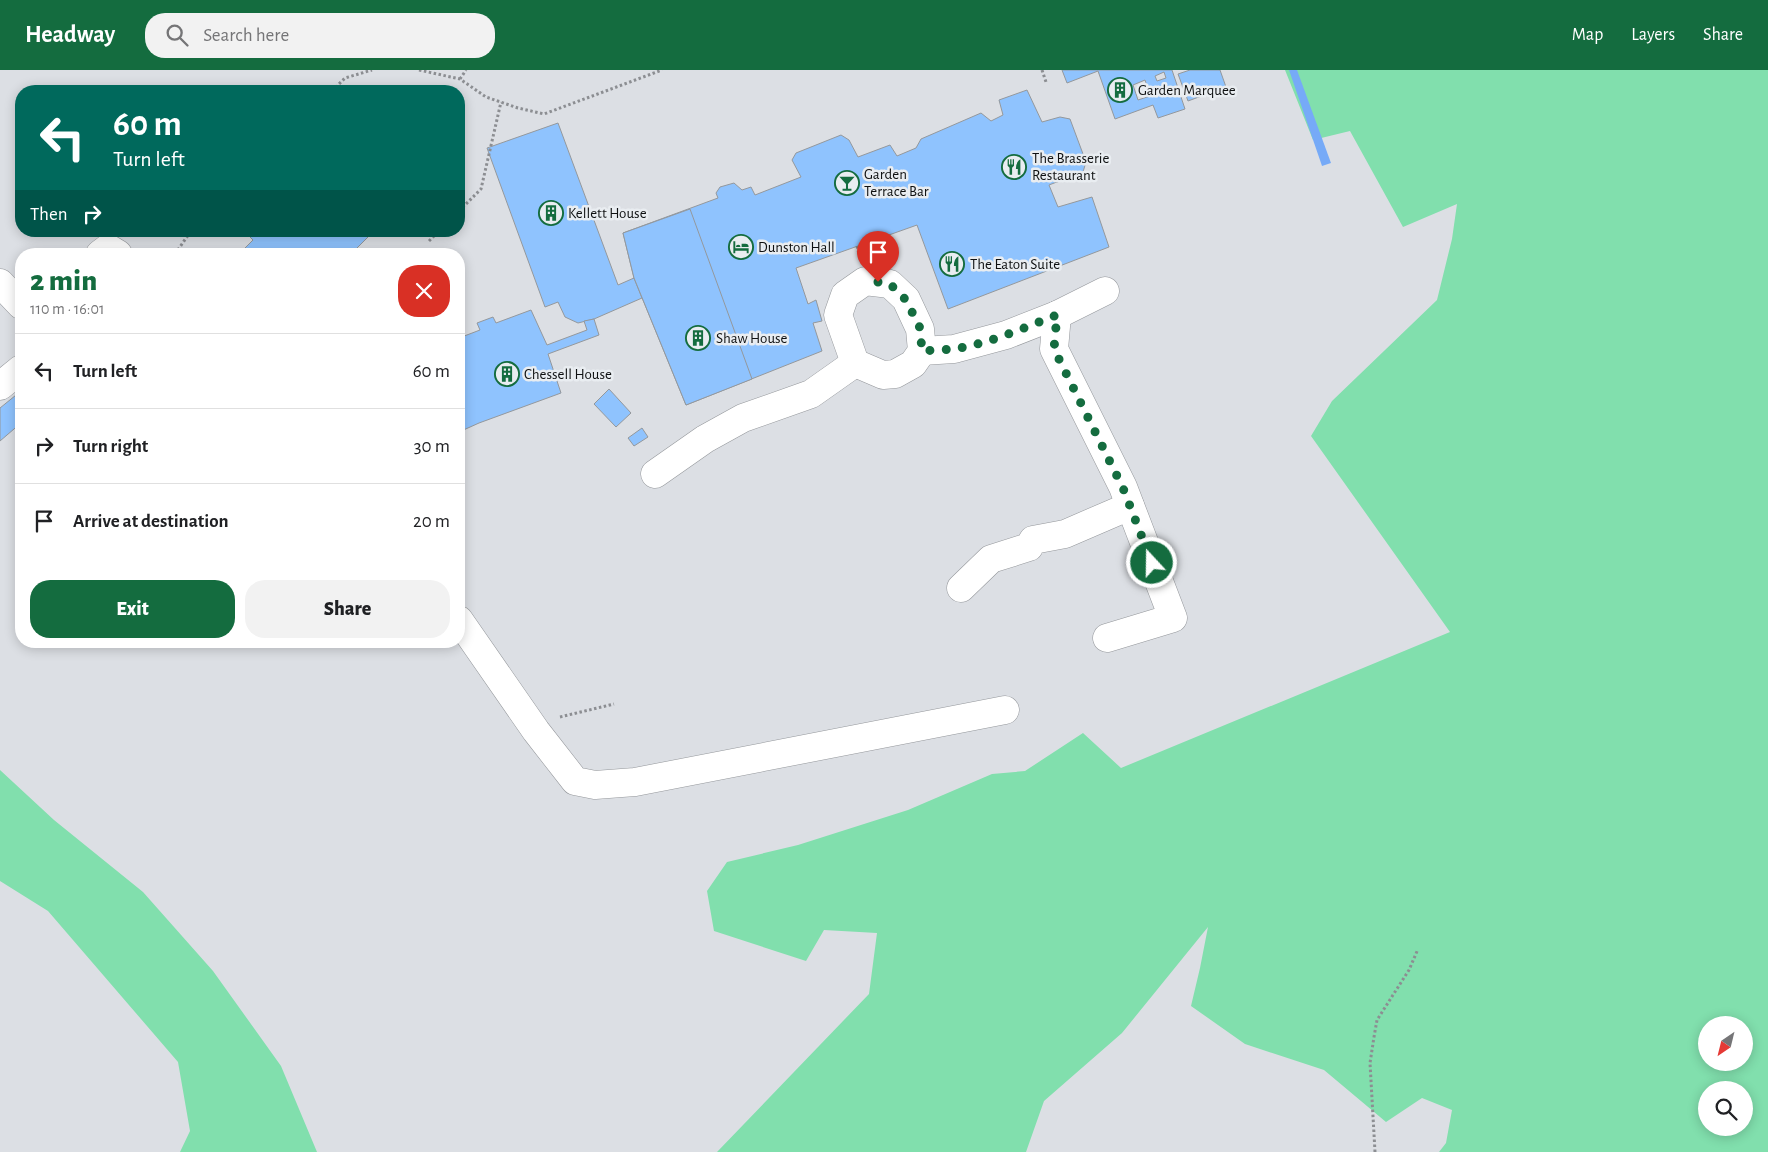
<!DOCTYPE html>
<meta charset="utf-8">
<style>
body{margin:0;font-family:"Alegreya Sans",sans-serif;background:#f2f2f2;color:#202124;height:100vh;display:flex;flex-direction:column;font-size:19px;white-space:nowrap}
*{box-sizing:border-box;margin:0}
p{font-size:16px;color:#757577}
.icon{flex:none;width:28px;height:28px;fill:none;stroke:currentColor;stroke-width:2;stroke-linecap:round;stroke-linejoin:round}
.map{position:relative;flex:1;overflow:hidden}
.details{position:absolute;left:15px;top:178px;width:450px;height:400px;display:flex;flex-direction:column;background:#fff;border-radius:20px;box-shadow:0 2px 12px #0003}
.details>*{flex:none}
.guide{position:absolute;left:15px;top:15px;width:450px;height:152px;border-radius:20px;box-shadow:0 2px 12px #0003;background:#00695c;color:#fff;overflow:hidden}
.needle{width:32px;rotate:215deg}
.buttons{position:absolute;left:1698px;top:946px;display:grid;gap:10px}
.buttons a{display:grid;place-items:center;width:55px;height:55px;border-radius:50%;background:#fff;box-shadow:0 2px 12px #0003;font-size:25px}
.pin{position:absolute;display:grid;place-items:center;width:42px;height:42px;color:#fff;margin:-51px -21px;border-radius:50% 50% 50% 0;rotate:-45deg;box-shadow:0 0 5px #0007}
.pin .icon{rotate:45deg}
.me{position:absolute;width:55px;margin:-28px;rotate:339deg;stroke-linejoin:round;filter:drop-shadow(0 0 4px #0008)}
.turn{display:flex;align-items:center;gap:18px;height:105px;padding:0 15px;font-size:22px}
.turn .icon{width:65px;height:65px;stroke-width:2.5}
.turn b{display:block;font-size:35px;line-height:42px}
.then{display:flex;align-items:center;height:48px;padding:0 15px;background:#0003;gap:10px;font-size:19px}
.round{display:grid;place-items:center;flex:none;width:52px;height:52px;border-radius:20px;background:#f2f2f2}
.head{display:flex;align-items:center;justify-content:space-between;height:85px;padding:0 15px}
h1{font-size:30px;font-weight:800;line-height:38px;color:#146c3f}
.button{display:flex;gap:10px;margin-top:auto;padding:10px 15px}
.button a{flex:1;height:58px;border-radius:20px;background:#146c3f;color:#fff;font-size:20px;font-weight:800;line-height:58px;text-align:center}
.button a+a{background:#f2f2f2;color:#202124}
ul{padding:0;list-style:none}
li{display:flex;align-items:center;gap:15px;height:75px;padding:0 15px;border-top:1px solid #e0e0e0}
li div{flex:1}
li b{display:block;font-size:19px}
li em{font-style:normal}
header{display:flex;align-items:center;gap:30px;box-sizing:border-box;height:70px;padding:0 25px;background:#146c3f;color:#fff}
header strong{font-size:24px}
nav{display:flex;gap:28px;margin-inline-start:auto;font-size:18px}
.search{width:350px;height:45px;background:#f2f2f2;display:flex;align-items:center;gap:12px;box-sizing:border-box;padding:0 18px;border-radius:20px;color:#757577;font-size:19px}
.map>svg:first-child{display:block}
</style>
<header>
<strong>Headway</strong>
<div class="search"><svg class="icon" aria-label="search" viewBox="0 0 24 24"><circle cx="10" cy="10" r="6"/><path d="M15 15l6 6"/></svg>Search here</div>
<nav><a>Map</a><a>Layers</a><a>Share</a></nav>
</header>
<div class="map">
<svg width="1768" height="1082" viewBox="0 0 1768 1082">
<rect width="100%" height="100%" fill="#dcdfe4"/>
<g fill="#81dfad" fill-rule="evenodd">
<path d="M1285,0h483v1082h-329l7,-9 6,-33 -30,-12 -36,24 -62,-52 -79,-26 -54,-38 9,-38 8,-41 -86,106 -78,68 -18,51h-309l152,-158 8,-61 -53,-3 -18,31 -92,-30 -7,-40 20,-29 71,-17 110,-35 84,-36 33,-3 58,-38 38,35 329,-136 -139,-196 21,-35 105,-101 15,-61 5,-35 -54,23 -53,-96 -37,9zM1706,955h38v37h-38zM1706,1020h38v38h-38z"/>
<polygon points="0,700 54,750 143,822 213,901 281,996 317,1082 180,1082 190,1061 178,992 48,841 0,811"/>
</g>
<polygon fill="#76aaf7" points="1289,0 1297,0 1331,93 1322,96"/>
<g fill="#8fc3fe" stroke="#94989c" fill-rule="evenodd">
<path d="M1062,0h110l13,39 -27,9 -5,-13 -38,14 -17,-48 -31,12zM1164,2l2,6 -9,3 -2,-5zM1145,10l5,16 -12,4 -5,-15z"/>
<polygon points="1190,0 1220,0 1226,17 1188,31 1178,4"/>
<polygon points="1027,20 1042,52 1060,47 1070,49 1086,92 1083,102 1049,115 1058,137 1092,127 1109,177 948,239 917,155 796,198 808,234 816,230 822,251 813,253 822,281 686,335 634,208 623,163 718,128 716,123 720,117 734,113 742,120 751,117 755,125 801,107 792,90 796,83 841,65 849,70 858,87 890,75 897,86 916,78 921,69 981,43 991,51 1003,45 999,30"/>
<polygon points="558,53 618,215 634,208 642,228 594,249 578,253 565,247 558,232 545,237 487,78"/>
<polygon points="690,139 752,309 686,335 634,208 623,163"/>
<polygon points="254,161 374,161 351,184 239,184 253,170 249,166"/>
<polygon points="531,240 547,275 587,260 584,251 594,249 599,265 548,284 561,323 479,353 459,362 459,268 480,260 477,253 493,247 496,253"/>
<polygon points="609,319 631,343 616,357 594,334"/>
<polygon points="21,321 21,353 0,371 0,338"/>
<polygon points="642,358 648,367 634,376 628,368"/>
</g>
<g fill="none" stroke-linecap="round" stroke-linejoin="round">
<defs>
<g id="minor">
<polyline points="100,184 108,178 118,184"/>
<polygon points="865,211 890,214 906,229 920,259 922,281 913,294 895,304 883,305 855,293 838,245 845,225"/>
<polyline points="0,213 21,235"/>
<polyline points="1057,245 1054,279 1123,417 1173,548 1107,568"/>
<polyline points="922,281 954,279 1006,265 1057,245 1105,221"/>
<polyline points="0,316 21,299"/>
<polyline points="655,404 705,369 743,348 811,324 855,293"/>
<polyline points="961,518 991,489 1029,477 1033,470 1065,464 1130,436"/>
<polyline points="459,550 536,661 575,711 595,715 635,712 1005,640"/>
</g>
</defs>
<use href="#minor" stroke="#94979b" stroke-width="29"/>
<g stroke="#8c8e92" stroke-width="3" stroke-dasharray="2.5 2.5" stroke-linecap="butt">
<polyline points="419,0 460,9 486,27 518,38 544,44 662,0"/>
<polyline points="1042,0 1046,12"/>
<polyline points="460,9 466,0"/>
<polyline points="332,21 345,8 372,0"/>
<polyline points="459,141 481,119 501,32"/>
<polyline points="429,171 439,161"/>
<polyline points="857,176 859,184"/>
<polyline points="175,184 191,161"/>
<polyline points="560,647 614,634"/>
<polyline points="1375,1082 1370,993 1374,967 1377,950 1409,900 1418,879"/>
</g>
<use href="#minor" stroke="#fff" stroke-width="28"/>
</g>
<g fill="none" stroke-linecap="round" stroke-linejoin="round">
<path stroke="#146c3f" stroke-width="9" stroke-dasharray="0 16.2" d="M878,212l12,2 16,16 14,28 2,23c10,-1 21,-1 31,-2 36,-5 70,-21 104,-34l-3,34 69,139 29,75"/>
</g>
<defs>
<symbol id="building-ring" viewBox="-11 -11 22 22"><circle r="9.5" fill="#e9edf1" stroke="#146c3f" stroke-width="1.5"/><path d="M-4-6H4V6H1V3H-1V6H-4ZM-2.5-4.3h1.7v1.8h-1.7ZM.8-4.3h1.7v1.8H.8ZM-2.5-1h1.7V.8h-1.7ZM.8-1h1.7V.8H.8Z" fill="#146c3f"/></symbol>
<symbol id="restaurant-ring" viewBox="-11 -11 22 22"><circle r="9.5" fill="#e9edf1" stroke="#146c3f" stroke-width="1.5"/><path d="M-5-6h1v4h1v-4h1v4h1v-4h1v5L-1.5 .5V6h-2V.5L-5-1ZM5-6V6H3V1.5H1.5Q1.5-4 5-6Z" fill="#146c3f"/></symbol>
<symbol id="bar-ring" viewBox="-11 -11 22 22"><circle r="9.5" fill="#e9edf1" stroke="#146c3f" stroke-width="1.5"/><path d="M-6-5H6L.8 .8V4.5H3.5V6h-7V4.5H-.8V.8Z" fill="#146c3f"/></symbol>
<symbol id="hotel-ring" viewBox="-11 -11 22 22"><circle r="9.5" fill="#e9edf1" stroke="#146c3f" stroke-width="1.5"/><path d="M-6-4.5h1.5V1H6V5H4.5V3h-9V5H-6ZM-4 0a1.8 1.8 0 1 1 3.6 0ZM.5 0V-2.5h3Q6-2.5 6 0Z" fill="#146c3f"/></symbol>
</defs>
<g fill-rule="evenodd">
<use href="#building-ring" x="1106" y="6" width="28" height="28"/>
<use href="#restaurant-ring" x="1000" y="83" width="28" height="28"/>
<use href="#bar-ring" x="833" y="99" width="28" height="28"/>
<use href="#building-ring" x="537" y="129" width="28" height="28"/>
<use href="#hotel-ring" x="727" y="163" width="28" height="28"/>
<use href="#restaurant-ring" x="938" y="180" width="28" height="28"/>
<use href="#building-ring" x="684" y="254" width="28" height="28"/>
<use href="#building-ring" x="493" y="290" width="28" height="28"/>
</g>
<g text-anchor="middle" stroke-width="5" stroke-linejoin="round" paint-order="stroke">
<g font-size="15" fill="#0f1112" stroke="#e9edf1" text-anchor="start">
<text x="1138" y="25">Garden Marquee</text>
<text x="1032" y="93">The Brasserie<tspan x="1032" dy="17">Restaurant</tspan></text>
<text x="864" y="109">Garden<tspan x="864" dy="17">Terrace Bar</tspan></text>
<text x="568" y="148">Kellett House</text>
<text x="758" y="182">Dunston Hall</text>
<text x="970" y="199">The Eaton Suite</text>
<text x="716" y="273">Shaw House</text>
<text x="524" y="309">Chessell House</text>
</g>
</g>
</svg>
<div class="buttons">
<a><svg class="needle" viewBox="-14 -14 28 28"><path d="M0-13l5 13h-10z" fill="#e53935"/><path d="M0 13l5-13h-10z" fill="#757577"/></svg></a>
<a><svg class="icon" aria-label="search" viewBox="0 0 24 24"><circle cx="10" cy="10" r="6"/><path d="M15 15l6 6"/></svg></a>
</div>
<div class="pin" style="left:878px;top:212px;background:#d93025"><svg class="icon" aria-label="arrive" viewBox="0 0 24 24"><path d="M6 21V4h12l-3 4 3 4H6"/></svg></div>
<svg class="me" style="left:1152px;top:493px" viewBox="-20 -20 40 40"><circle r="17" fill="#146c3f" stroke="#fff" stroke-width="3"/><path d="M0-11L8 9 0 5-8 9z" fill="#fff"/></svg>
<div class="guide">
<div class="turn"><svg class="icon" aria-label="left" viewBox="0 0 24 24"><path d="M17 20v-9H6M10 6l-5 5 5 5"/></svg><div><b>60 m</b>Turn left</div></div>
<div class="then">Then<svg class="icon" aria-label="right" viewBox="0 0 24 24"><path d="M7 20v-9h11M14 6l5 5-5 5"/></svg></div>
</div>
<section class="details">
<div class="head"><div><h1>2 min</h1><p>110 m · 16:01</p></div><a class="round" style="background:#d93025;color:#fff"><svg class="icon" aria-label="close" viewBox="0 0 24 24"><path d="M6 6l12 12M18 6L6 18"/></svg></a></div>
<ul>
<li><svg class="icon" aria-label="left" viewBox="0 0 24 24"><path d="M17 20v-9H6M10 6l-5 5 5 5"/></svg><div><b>Turn left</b></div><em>60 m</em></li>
<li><svg class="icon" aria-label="right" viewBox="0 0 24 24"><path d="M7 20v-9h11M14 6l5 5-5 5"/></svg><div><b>Turn right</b></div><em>30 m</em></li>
<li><svg class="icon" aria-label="arrive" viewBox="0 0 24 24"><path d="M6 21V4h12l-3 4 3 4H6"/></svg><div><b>Arrive at destination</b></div><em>20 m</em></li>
</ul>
<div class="button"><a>Exit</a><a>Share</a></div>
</section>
</div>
